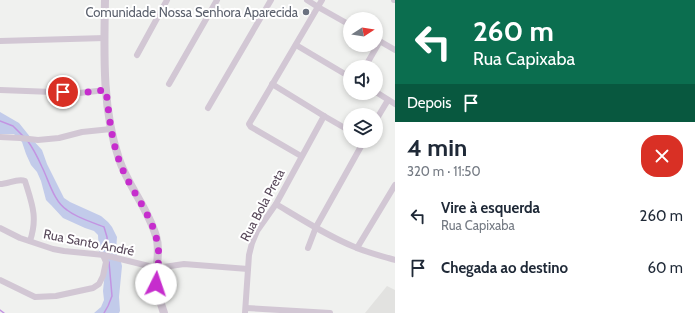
<!DOCTYPE html>
<html lang="pt">
<meta charset="utf-8">
<style>
body{margin:0;font-family:Cabin,sans-serif;background:#f2f2f3;color:#1f2937;height:100vh;display:flex;flex-direction:column;font-size:15px;white-space:nowrap}
*{box-sizing:border-box;margin:0}
p{font-size:13px;color:#747a83}
.icon{flex:none;width:22px;height:22px;fill:none;stroke:currentColor;stroke-width:2;stroke-linecap:round;stroke-linejoin:round}
.map{position:relative;flex:1;overflow:hidden}
.side{display:flex;flex-direction:column;background:#fff;width:300px}
.side>*{flex:none}
.top-card{background:#0b6e4f;color:#fff;overflow:hidden}
.needle{width:26px;rotate:78deg}
.buttons{position:absolute;left:343px;top:12px;display:grid;gap:8px}
.buttons a{display:grid;place-items:center;width:40px;height:40px;border-radius:50%;background:#fff;box-shadow:0 2px 6px #0003;font-size:20px}
.pin{position:absolute;display:grid;place-items:center;width:34px;height:34px;color:#fff;margin:-17px;border:2px solid #fff;border-radius:50%;box-shadow:0 1px 4px #0007}
.me{position:absolute;width:44px;margin:-22px;rotate:4deg;stroke-linejoin:round;filter:drop-shadow(0 0 3px #0008)}
.turn{display:flex;align-items:center;gap:14px;height:84px;padding:0 12px;font-size:18px}
.turn .icon{width:52px;height:52px;stroke-width:2.5}
.turn b{display:block;font-size:28px;line-height:34px}
.then{display:flex;align-items:center;height:38px;padding:0 12px;background:#0003;gap:8px;font-size:15px}
.round{display:grid;place-items:center;flex:none;width:42px;height:42px;border-radius:16px;background:#f2f2f3}
.overview{display:flex;align-items:center;justify-content:space-between;height:68px;padding:0 12px}
h1{font-size:24px;font-weight:700;line-height:30px}
ul{padding:0;list-style:none}
li{display:flex;align-items:center;gap:12px;height:52px;padding:0 12px}
li div{flex:1}
li b{display:block;font-size:15px}
li em{font-style:normal}
main{display:flex;flex:1;min-height:0}
.map>svg:first-child{display:block}
</style>
<main>
<div class="map">
<svg width="395" height="313" viewBox="0 0 395 313">
<rect width="100%" height="100%" fill="#f0f1ef"/>
<polygon fill="#e2e2e0" points="387,286 395,290 395,313 365,313"/>
<polygon fill="#c2cbea" points="0,112 19,123 31,138 42,150 47,164 64,198 70,202 101,216 108,222 112,227 117,237 116,251 117,257 121,262 122,266 119,297 120,311 119,313 94,313 101,307 104,300 103,291 105,271 104,263 99,252 98,235 94,231 85,228 63,218 51,205 46,200 41,181 37,172 31,165 26,154 22,142 14,134 0,134"/>
<g fill="none" stroke-linecap="round" stroke-linejoin="round">
<g stroke="#c394e2" stroke-width="1.5">
<polyline points="0,121 13,126 23,136"/>
<path d="M27,140c6,8 11,18 15,27 7,14 12,35 25,43 10,8 25,12 37,17l3,10 1,18"/>
<polyline points="0,310 4,313"/>
<polyline points="104,313 108,306 112,296 109,262"/>
</g>
<g stroke="#d2c7d4" stroke-width="6">
<polyline points="307,0 318,7 350,25"/>
<polyline points="394,0 395,0"/>
<polyline points="376,39 395,50"/>
<polyline points="0,41 105,38"/>
<polyline points="296,45 350,77"/>
<polyline points="137,55 167,0"/>
<polyline points="365,67 380,41"/>
<polyline points="169,84 217,0"/>
<polyline points="272,84 324,116 350,131"/>
<polyline points="0,90 79,93 106,90"/>
<polyline points="376,92 395,104"/>
<polyline points="208,108 271,0"/>
<polyline points="376,120 388,100"/>
<polyline points="0,137 20,138 38,140 59,138 82,132 111,129"/>
<polyline points="301,156 251,127 249,124 322,0"/>
<path d="M0,184c8,0 18,-6 25,-3 7,23 13,36 5,60"/>
<path d="M276,204c25,15 53,33 81,44 12,5 25,8 38,12"/>
<polyline points="0,228 20,238 53,249 64,251 104,255 157,268 184,264 248,269"/>
<polyline points="308,248 316,227 364,141"/>
<polyline points="357,248 395,185"/>
<polyline points="0,280 35,297 56,296 93,288 99,284 103,276 106,262 103,255"/>
<polyline points="246,308 330,313"/>
<polyline points="245,313 249,255 252,243 257,231 276,204 324,116"/>
</g>
<path stroke="#d2c7d4" stroke-width="8" d="M105,0c-1,53 -3,109 14,159 9,27 29,49 37,77 4,12 1,26 0,39 0,3 0,6 0,9 1,9 5,20 8,29"/>
</g>
<g fill="none" stroke-linecap="round" stroke-linejoin="round">
<path stroke="#c62dcd" stroke-width="7" stroke-dasharray="0 12.6" d="M63,92l16,1 27,-3c3,24 5,48 13,70 10,30 35,55 39,87 2,11 -1,25 -2,37"/>
</g>
<circle fill="#6b7280" stroke="#fff" stroke-width="1.5" cx="306" cy="12" r="4"/>
<g text-anchor="middle" stroke-width="4" stroke-linejoin="round" paint-order="stroke">
<g font-size="13" fill="#5b616d" stroke="#fff" text-anchor="end">
<text x="298" y="17">Comunidade Nossa Senhora Aparecida</text>
</g>
<g font-size="13" fill="#58495a" stroke="#fff">
<text transform="translate(262 205) rotate(-62)" y="5">Rua Bola Preta</text>
<text transform="translate(89 242) rotate(11)" y="5">Rua Santo André</text>
</g>
</g>
</svg>
<div class="buttons">
<a><svg class="needle" viewBox="-14 -14 28 28"><path d="M0-13l5 13h-10z" fill="#e53935"/><path d="M0 13l5-13h-10z" fill="#747a83"/></svg></a>
<a><svg class="icon" aria-label="sound" viewBox="0 0 24 24"><path d="M4 9h4l5-4v14l-5-4H4zM17 9q2 3 0 6"/></svg></a>
<a><svg class="icon" aria-label="layers" viewBox="0 0 24 24"><path d="M12 4l9 5-9 5-9-5zM3 14l9 5 9-5"/></svg></a>
</div>
<div class="pin" style="left:63px;top:92px;background:#d93025"><svg class="icon" aria-label="arrive" viewBox="0 0 24 24"><path d="M6 21V4h12l-3 4 3 4H6"/></svg></div>
<svg class="me" style="left:156px;top:284px" viewBox="-20 -20 40 40"><circle r="19" fill="#fff"/><path d="M0-13L10 11 0 6-10 11z" fill="#c62dcd"/></svg>
</div>
<section class="side">
<div class="top-card">
<div class="turn"><svg class="icon" aria-label="left" viewBox="0 0 24 24"><path d="M17 20v-9H6M10 6l-5 5 5 5"/></svg><div><b>260 m</b>Rua Capixaba</div></div>
<div class="then">Depois<svg class="icon" aria-label="arrive" viewBox="0 0 24 24"><path d="M6 21V4h12l-3 4 3 4H6"/></svg></div>
</div>
<div class="overview"><div><h1>4 min</h1><p>320 m · 11:50</p></div><a class="round" style="background:#d93025;color:#fff"><svg class="icon" aria-label="close" viewBox="0 0 24 24"><path d="M6 6l12 12M18 6L6 18"/></svg></a></div>
<ul>
<li><svg class="icon" aria-label="left" viewBox="0 0 24 24"><path d="M17 20v-9H6M10 6l-5 5 5 5"/></svg><div><b>Vire à esquerda</b><p>Rua Capixaba</p></div><em>260 m</em></li>
<li><svg class="icon" aria-label="arrive" viewBox="0 0 24 24"><path d="M6 21V4h12l-3 4 3 4H6"/></svg><div><b>Chegada ao destino</b></div><em>60 m</em></li>
</ul>
</section>
</main>
